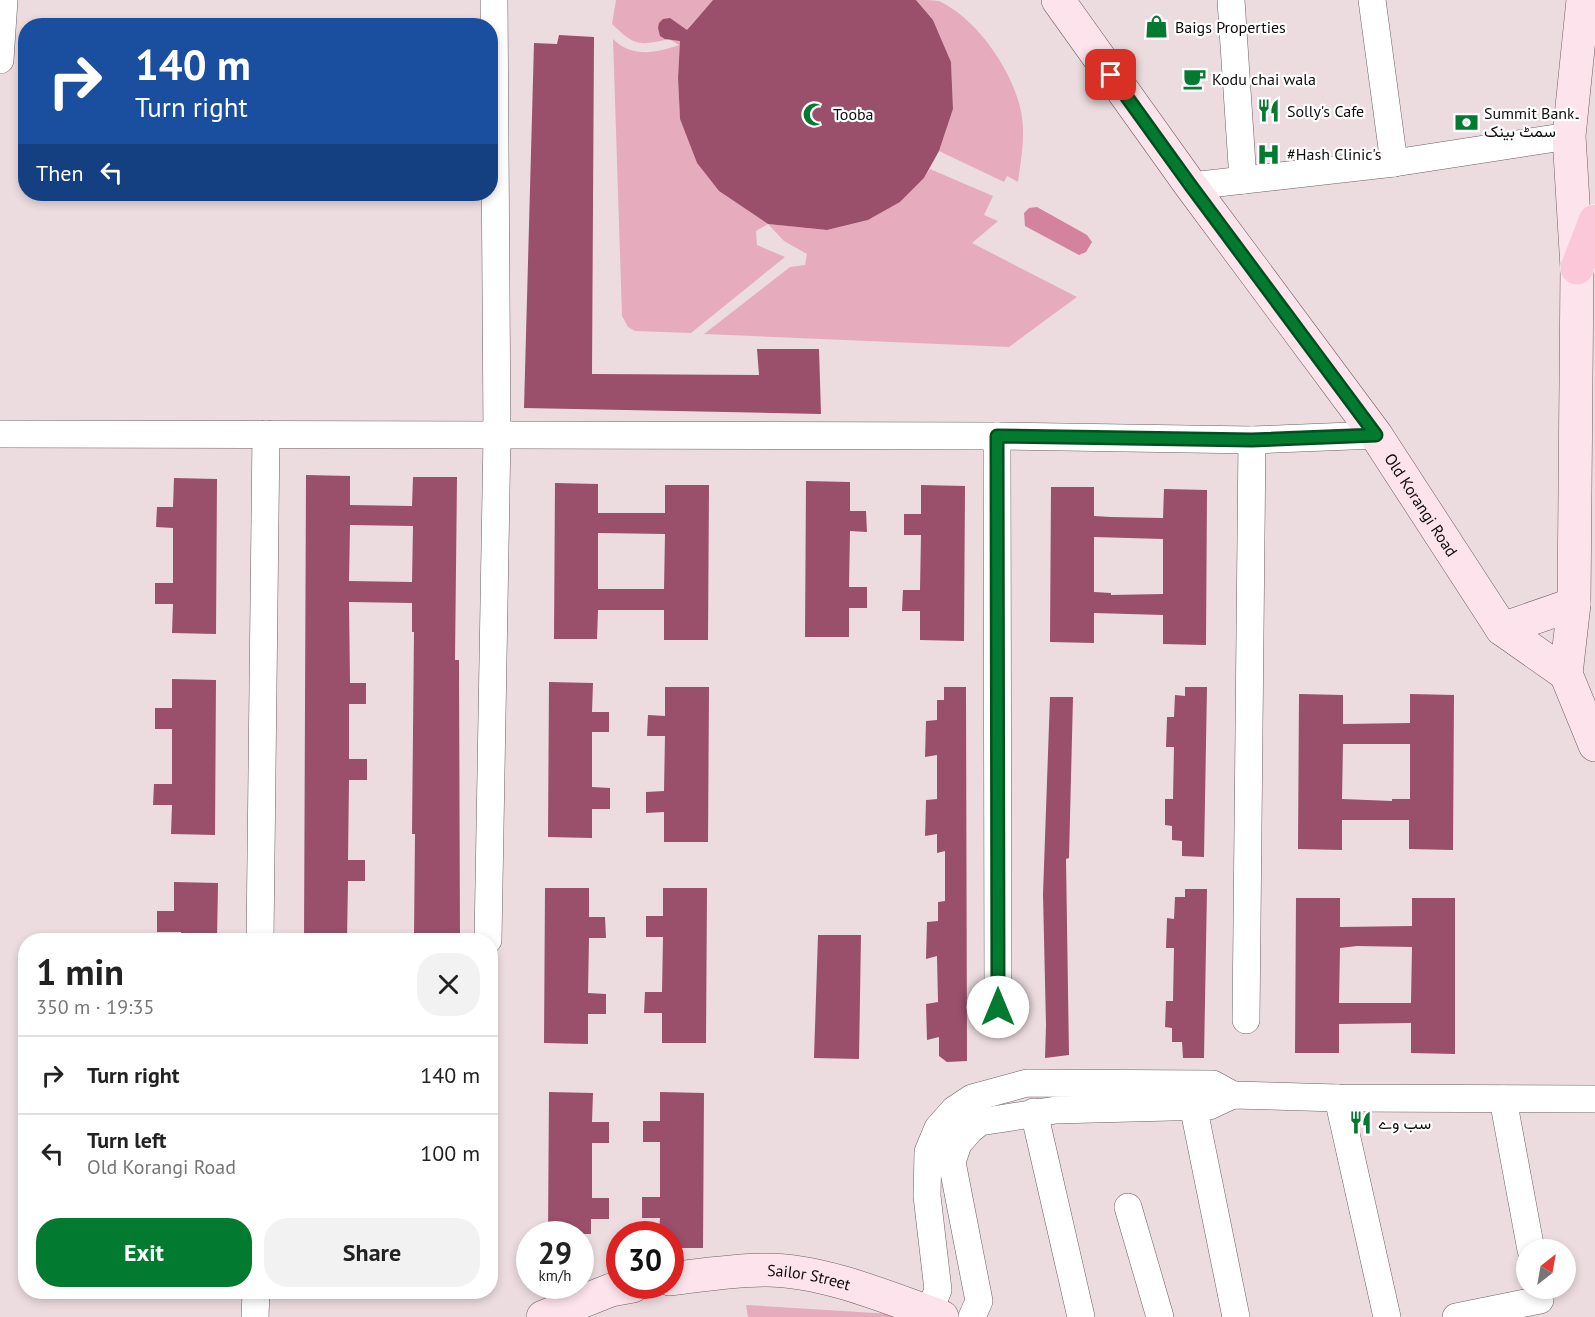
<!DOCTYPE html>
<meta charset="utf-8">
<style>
body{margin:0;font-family:"PT Sans",Vazirmatn,sans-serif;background:#f2f2f2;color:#222;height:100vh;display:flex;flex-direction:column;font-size:22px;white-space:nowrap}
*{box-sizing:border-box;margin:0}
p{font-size:20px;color:#767676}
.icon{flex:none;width:33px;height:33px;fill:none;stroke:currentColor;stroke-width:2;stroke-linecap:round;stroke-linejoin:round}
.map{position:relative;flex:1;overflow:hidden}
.sheet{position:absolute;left:18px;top:933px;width:480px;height:366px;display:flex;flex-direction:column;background:#fff;border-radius:24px;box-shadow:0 3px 9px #0003}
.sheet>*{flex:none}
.banner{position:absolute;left:18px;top:18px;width:480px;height:183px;border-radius:24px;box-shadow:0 3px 9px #0003;background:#1a4fa0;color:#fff;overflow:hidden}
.needle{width:39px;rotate:31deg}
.tools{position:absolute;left:1516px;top:1239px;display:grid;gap:12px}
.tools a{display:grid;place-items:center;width:60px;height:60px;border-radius:50%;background:#fff;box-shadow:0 3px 9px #0003;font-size:30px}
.speed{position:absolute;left:516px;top:1221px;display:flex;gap:12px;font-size:30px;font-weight:700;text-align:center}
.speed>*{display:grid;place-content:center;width:78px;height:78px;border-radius:50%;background:#fff;box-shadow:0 3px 9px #0003;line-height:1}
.speed small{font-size:15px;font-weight:400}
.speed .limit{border:9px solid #d22;background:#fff;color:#111}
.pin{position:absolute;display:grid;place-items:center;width:51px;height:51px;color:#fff;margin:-26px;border-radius:12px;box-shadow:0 3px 9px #0006}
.me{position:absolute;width:66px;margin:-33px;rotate:0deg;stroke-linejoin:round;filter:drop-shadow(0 0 4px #0008)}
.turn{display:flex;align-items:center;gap:21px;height:126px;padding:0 18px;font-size:27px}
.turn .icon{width:78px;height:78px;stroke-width:2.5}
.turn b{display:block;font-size:42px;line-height:51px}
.then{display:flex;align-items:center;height:57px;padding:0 18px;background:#0003;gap:12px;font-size:22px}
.round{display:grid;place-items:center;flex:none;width:63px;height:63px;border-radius:24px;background:#f2f2f2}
.summary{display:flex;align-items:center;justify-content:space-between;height:102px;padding:0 18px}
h1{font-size:36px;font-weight:600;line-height:45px}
.action{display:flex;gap:12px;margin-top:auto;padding:12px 18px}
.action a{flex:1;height:69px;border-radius:24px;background:#027a30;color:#fff;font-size:24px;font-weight:600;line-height:69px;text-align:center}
.action a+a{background:#f2f2f2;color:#222}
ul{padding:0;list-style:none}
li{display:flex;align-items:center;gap:18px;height:78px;padding:0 18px;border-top:2px solid #e0e0e0}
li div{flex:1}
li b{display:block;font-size:22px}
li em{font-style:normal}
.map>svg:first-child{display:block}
</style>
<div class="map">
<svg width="1595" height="1317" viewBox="0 0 1595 1317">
<rect width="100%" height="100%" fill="#ecdce0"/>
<g fill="#e6acbe">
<path d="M616,0h97l-23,26 -10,19 -2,33 2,41 17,44 22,28 49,33 59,6 41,-10 32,-18 24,-24 6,-9 63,27 -9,19 14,6 -26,22 105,54 -68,50 -305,-13 86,-67 15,-2 2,-11 -23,-13 -16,-17 -12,7 1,14 28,12 -94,76 -56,-2 -7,-4 -6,-11 -9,-277c19,19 43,14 66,6l-10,-6c-31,7 -34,7 -57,-15z"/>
<path d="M916,0c7,0 17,0 23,1 39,18 77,74 83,116 3,21 -1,44 -4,65l-11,-6 -3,6 -65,-31 14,-42 -2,-47 -18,-42z"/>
<polygon points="746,1305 891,1314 900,1317 748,1317"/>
</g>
<polygon fill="#d3839e" points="1037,207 1087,235 1092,242 1086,252 1079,255 1025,226 1024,213 1029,208"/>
<g fill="#9a4f6a" fill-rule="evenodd">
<polygon points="713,0 916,0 933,20 951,62 953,109 939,151 924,178 900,202 868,220 827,230 768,224 719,191 697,163 680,119 678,78 680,41 665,39 660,36 658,28 659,23 663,19 670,18 687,30"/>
<polygon points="559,35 594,37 592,374 759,375 757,349 819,349 821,414 524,408 534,43 557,44"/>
<path d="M306,475l44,1v29l62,1 1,-29h44l-2,183h4l1,280h-35v-4h-11l1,-102h-3l2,-202h-2v-29l-63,-1 1,81h16v21h-17v55h18v21h-18l-1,80h17v21h-17l-1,59h-43zM350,525l63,1 -1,56 -63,-1z"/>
<polygon points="174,478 217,479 216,634 172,633 173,604 155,604 155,583 173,583 173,528 156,527 157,507 173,507"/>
<polygon points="806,481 850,482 850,511 866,511 867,532 850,531 849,587 867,587 867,608 849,608 849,637 805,637"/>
<path d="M555,483l43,1v29h67v-28h44l-1,155h-44v-30h-66l-1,29h-43zM598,533l67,1 -1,55h-66z"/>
<polygon points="921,485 965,486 964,641 920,640 920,611 902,611 903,590 920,590 921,535 904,535 904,514 921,514"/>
<path d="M1051,487h43v29l17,1 52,1 1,-29 43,1 -1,155 -43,-1v-29l-69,-2v30l-44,-1zM1094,537l69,2v55l-52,1v-2l-17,-1z"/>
<polygon points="172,679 216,680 215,835 171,834 172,805 153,805 154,784 172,784 172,729 155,729 155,708 172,708"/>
<polygon points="549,682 593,683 592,712 609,712 609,732 592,732 592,787 610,788 610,809 592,809 592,838 548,837"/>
<polygon points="665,687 709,687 708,842 664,842 664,812 646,813 646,792 664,791 665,736 647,736 648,715 665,716"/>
<polygon points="944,687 966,687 967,1061 947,1062 939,1056 939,1037 927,1040 926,1004 938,1002 937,956 926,959 927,922 938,921 938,902 945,901 945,851 937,853 937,834 925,836 926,800 937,799 937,755 925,757 926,721 937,720 937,700 944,700"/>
<polygon points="1185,687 1207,687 1204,857 1182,856 1182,841 1172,840 1172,826 1165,825 1165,799 1173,799 1174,747 1166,747 1167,717 1174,717 1175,695 1185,696"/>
<path d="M1299,694l44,1v29l67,-1v-29l44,1 -1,155 -44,-1v-29h-67v30l-44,-1zM1343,744h67v55h-18v2l-50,-2z"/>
<polygon points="1050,697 1073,697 1069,858 1066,859 1069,1055 1045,1058 1046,1025 1043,894"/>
<polygon points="174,882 218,883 217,940 181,940 181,932 157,932 157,911 174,911"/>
<polygon points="545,888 589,888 589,917 605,917 606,938 589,938 588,993 606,994 606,1014 588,1014 588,1044 544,1043"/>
<polygon points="663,888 707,888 706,1043 662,1043 662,1013 644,1013 645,992 662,992 663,937 646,937 646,916 663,916"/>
<polygon points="1185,889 1207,889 1204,1058 1183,1058 1182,1042 1172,1042 1172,1028 1165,1027 1166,1001 1173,1001 1174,948 1166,948 1167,918 1174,919 1175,897 1185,897"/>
<path d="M1296,898h44v29l72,-1v-28h43v156l-44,-1v-30l-72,1v29h-44zM1357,946l55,1 -1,56h-72l1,-55z"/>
<polygon points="818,935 861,935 859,1059 814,1058"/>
<polygon points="549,1092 593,1093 592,1122 609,1122 609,1143 592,1143 592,1198 609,1198 609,1219 591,1219 591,1234 548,1234"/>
<polygon points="660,1092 704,1093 703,1248 670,1248 670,1234 659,1234 660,1218 642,1218 642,1197 660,1197 660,1142 643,1142 643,1121 660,1121"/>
</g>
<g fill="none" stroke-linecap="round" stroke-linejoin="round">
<defs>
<g id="street">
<polyline points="1231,0 1243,180"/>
<polyline points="1372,0 1394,163"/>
<polyline points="0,60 4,0"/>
<polyline points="1191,186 1394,163 1569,136"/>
<polyline points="0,434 997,436 1252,440 1376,435"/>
<polyline points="997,436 998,1007"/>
<polyline points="260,940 266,434"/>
<polyline points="488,940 497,436 494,0"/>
<polyline points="1246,1020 1252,440"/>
<polyline points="1338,1098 1387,1317"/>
<polyline points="1503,1099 1531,1250"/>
<polyline points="1193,1105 1236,1317"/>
<polyline points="1034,1112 1081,1317"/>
<polyline points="1128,1207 1160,1317"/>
<polyline points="929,1312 938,1290 927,1196 928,1152 938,1128 954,1110 972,1098 1027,1083 1213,1084 1233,1095"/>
<polyline points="255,1317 256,1292"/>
<polyline points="972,1317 979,1301 952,1162 958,1144 970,1130 980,1122 1056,1110 1209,1106 1233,1095 1338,1098 1595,1099"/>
<polyline points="1456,1317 1540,1300"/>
</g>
<g id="secondary">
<path id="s1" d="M1058,0l133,186 185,249 126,194 64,45"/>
<polyline points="1583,0 1569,136 1577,268 1574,604 1566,674 1595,745"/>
<polyline points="1502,629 1574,604"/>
<path id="s2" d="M670,1279c32,-4 64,-9 96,-9 57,0 123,28 176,47"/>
<polyline points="543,1317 611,1290 633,1286"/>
</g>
<polyline id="primary" points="1577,268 1595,221"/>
</defs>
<use href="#street" stroke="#6d5f63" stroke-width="28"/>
<use href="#secondary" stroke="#6d5f63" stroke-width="34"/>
<use href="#primary" stroke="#fff" stroke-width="34"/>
<use href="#street" stroke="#fff" stroke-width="27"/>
<use href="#secondary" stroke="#fde4ec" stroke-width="33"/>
<use href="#primary" stroke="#fac8d9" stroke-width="33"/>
</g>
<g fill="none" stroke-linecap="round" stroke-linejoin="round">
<defs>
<polyline id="route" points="998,1007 997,436 1252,440 1376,435 1191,186 1111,75"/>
</defs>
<use href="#route" stroke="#014f1f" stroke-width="15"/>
<use href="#route" stroke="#027a30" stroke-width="10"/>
</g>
<defs>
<symbol id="shop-bare" viewBox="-9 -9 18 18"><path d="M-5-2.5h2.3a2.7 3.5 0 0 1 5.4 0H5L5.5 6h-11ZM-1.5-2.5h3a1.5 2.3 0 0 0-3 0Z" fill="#027a30" stroke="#fff" stroke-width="2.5" paint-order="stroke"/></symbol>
<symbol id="cafe-bare" viewBox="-9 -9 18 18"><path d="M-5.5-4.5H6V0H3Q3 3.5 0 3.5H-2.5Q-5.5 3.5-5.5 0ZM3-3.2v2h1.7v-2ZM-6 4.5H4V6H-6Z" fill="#027a30" stroke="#fff" stroke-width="2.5" paint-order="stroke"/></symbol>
<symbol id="restaurant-bare" viewBox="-9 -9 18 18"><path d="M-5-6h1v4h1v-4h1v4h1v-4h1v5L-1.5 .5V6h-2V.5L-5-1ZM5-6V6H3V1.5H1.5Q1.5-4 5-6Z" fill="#027a30" stroke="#fff" stroke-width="2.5" paint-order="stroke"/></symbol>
<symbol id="mosque-bare" viewBox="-9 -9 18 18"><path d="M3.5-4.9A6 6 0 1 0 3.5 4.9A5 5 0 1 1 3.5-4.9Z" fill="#027a30" stroke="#fff" stroke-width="2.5" paint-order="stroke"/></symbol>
<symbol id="bank-bare" viewBox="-9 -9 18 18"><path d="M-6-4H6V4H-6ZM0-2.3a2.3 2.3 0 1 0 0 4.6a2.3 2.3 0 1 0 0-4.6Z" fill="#027a30" stroke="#fff" stroke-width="2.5" paint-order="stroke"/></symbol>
<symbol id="hospital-bare" viewBox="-9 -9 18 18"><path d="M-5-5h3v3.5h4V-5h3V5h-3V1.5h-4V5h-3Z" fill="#027a30" stroke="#fff" stroke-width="2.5" paint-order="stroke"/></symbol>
</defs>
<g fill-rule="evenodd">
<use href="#shop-bare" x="1140" y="10" width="33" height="33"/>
<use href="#cafe-bare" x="1178" y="62" width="33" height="33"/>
<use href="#restaurant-bare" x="1252" y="94" width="33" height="33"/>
<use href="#mosque-bare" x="798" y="98" width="33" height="33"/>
<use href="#bank-bare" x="1450" y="106" width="33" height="33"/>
<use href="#hospital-bare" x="1252" y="138" width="33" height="33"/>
<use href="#restaurant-bare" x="1344" y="1106" width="33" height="33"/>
</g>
<g text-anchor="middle" stroke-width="4.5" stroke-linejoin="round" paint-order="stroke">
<g font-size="16" fill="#0f0a0c" stroke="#fff" text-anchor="start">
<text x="1175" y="33">Baigs Properties</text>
<text x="1212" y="85">Kodu chai wala</text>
<text x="1287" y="117">Solly's Cafe</text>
<text x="1484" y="119">Summit Bank۔<tspan x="1484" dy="18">سمٹ بینک</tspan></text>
<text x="833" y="120">Tooba</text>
<text x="1287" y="160">#Hash Clinic's</text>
<text x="1378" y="1129">سب وے</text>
</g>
<g font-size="16" fill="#0f0a0c" stroke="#fff">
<text dy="6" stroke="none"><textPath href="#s1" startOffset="622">Old Korangi Road</textPath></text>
<text dy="6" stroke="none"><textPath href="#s2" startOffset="140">Sailor Street</textPath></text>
</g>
</g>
</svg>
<div class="tools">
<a><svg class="needle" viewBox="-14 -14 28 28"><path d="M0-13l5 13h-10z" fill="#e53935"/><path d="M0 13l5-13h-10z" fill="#767676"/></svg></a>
</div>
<div class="speed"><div>29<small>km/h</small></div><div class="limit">30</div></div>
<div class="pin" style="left:1111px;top:75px;background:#d93025"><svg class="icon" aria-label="arrive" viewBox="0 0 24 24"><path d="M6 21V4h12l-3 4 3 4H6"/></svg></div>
<svg class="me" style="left:998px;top:1007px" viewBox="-20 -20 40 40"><circle r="19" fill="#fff"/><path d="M0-13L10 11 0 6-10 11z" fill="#027a30"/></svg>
<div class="banner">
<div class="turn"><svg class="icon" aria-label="right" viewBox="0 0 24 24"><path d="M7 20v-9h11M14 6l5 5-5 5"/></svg><div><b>140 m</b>Turn right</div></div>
<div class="then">Then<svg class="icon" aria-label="left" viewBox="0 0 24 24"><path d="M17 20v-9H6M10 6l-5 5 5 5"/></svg></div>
</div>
<section class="sheet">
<div class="summary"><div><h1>1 min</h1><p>350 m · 19:35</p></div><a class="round"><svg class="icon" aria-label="close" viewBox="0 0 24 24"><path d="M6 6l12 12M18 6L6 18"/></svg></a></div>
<ul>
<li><svg class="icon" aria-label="right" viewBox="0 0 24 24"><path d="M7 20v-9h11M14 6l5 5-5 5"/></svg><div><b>Turn right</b></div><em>140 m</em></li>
<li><svg class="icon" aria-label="left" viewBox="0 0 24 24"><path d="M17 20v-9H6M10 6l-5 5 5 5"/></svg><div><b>Turn left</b><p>Old Korangi Road</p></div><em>100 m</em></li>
</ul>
<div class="action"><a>Exit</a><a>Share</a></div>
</section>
</div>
